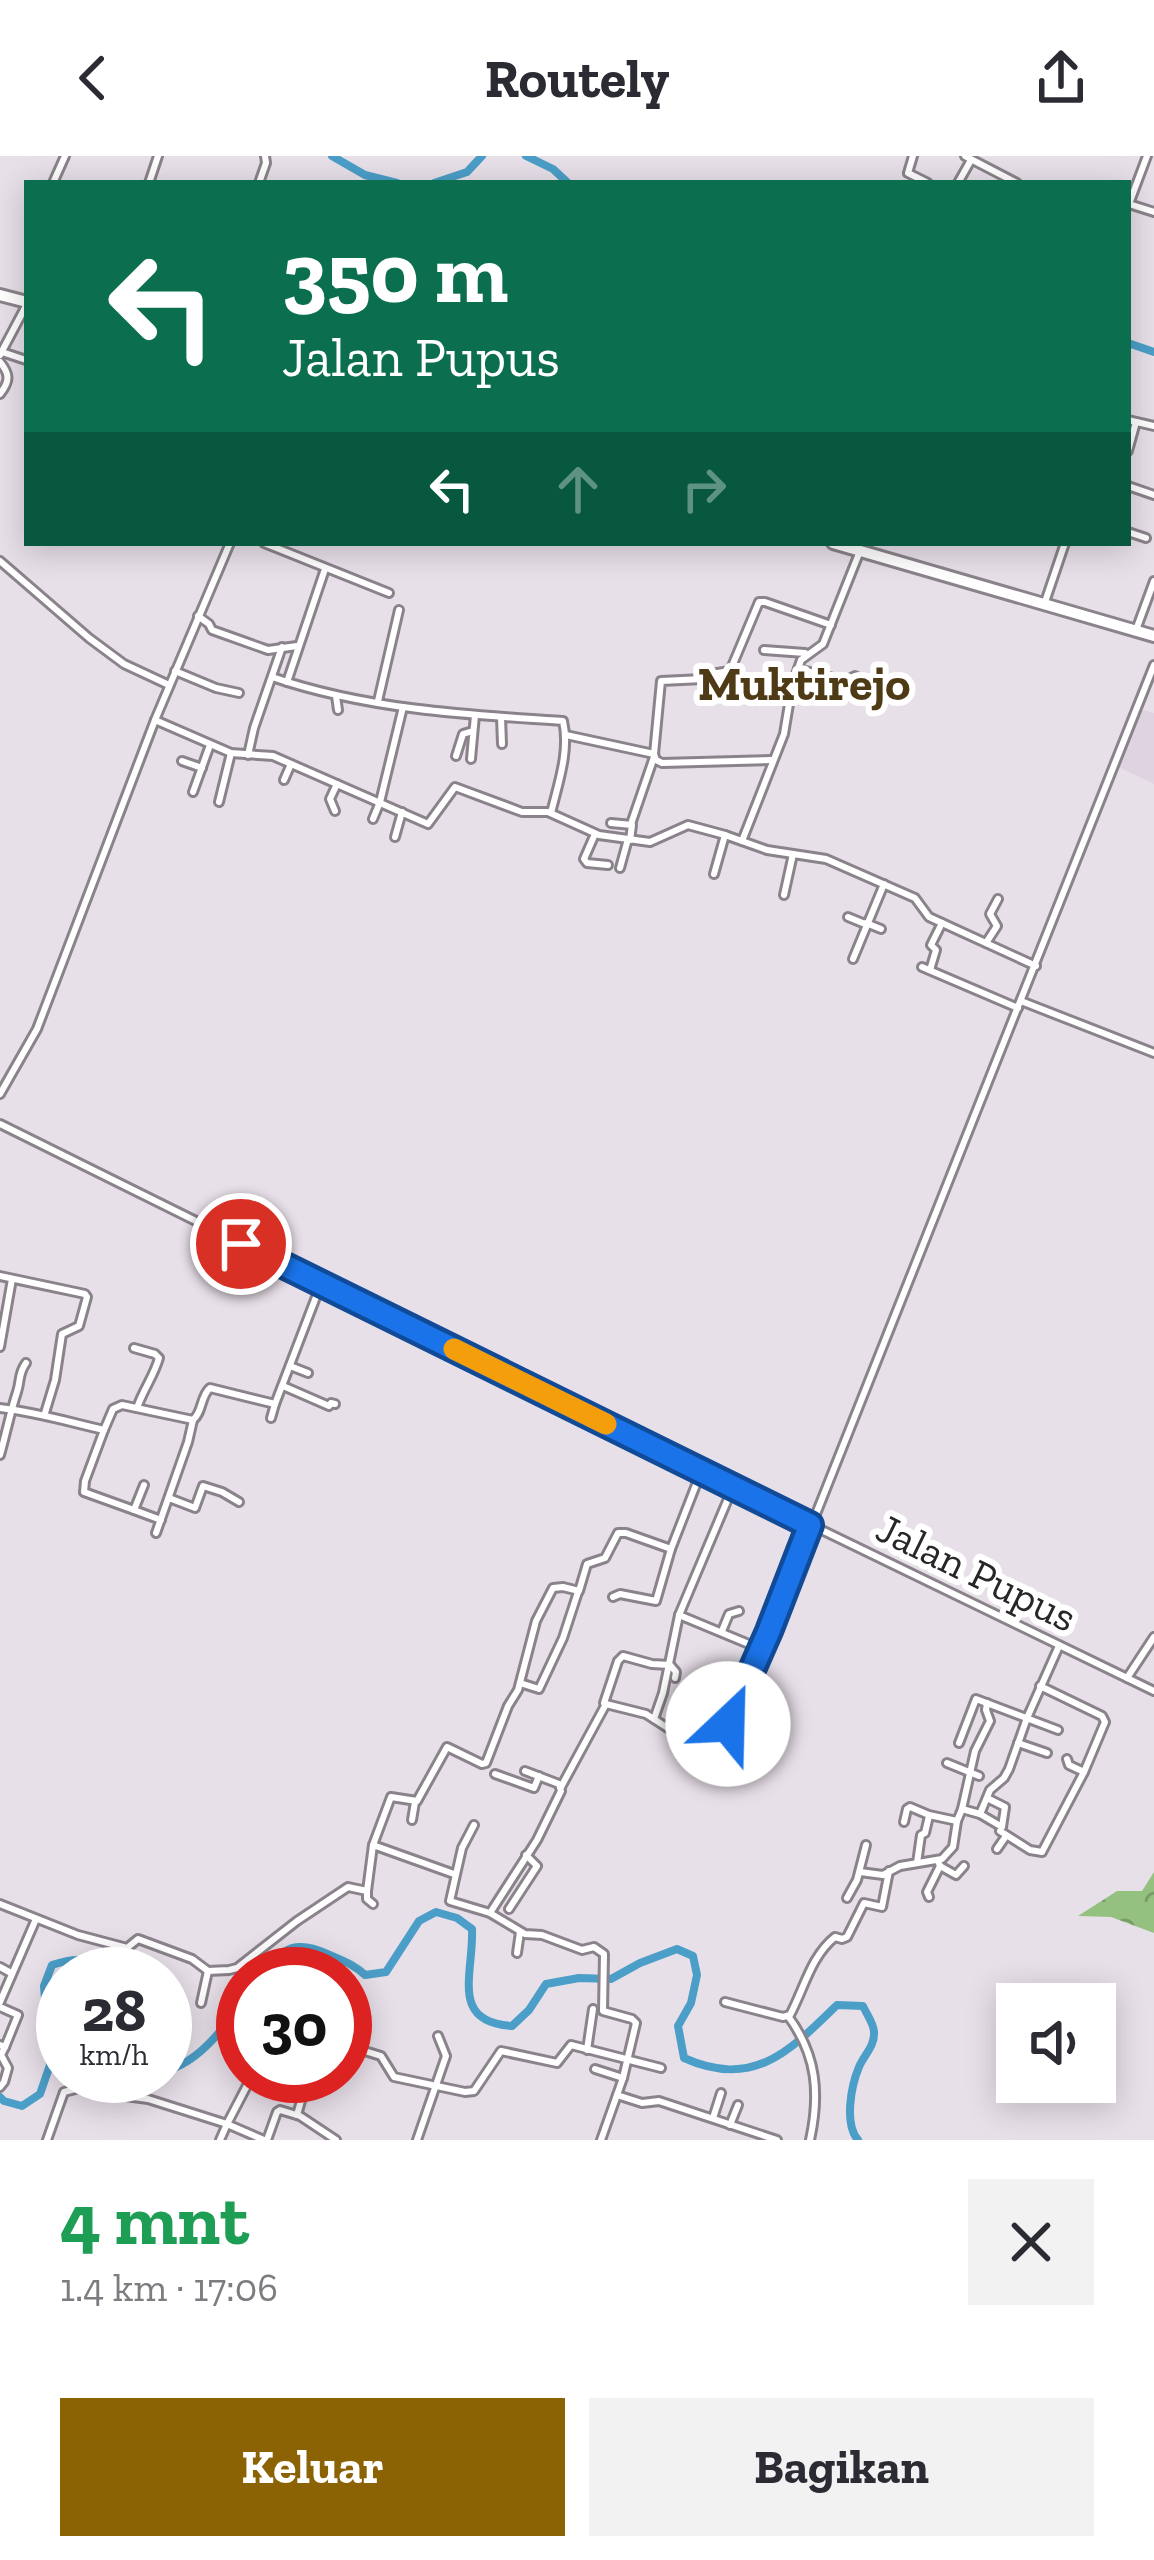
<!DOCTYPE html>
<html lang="id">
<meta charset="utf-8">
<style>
body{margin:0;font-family:"Zilla Slab",serif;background:#f2f2f3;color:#2b2b33;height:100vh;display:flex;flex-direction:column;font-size:45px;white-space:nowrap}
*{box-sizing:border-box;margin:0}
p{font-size:39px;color:#7c7c81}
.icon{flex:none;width:66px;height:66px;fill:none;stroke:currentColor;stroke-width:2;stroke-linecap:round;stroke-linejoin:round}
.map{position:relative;height:1984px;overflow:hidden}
.sheet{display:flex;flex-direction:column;background:#fff;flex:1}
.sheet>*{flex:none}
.banner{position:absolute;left:24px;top:24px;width:1107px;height:366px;border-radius:0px;box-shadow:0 6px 30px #0003;background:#0b6e4f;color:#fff;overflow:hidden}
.controls{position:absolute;left:996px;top:1827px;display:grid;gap:24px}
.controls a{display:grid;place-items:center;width:120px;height:120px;border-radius:0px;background:#fff;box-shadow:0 6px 30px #0003;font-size:60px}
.speed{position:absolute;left:36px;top:1791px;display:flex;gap:24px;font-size:60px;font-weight:700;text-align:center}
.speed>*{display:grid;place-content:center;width:156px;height:156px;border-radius:50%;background:#fff;box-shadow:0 6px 30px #0003;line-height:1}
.speed small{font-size:30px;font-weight:400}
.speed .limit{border:18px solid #d22;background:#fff;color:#111}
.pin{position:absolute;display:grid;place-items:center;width:102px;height:102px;color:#fff;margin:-51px;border:6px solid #fff;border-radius:50%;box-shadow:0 3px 12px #0007}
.me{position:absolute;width:132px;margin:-66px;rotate:24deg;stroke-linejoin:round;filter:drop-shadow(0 0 9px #0008)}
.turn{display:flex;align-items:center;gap:42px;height:252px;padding:0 60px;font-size:54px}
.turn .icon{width:156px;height:156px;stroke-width:2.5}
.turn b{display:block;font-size:84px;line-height:102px}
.lanes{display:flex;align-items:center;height:114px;padding:0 60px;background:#0003;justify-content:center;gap:60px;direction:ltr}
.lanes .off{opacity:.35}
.round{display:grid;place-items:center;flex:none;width:126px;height:126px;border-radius:0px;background:#f2f2f3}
.head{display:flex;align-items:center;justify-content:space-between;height:204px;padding:0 60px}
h1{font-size:72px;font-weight:700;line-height:90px;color:#1e9e55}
.cta{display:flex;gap:24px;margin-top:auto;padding:24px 60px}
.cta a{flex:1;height:138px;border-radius:0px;background:#8b6304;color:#fff;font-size:48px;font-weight:700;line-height:138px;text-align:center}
.cta a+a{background:#f2f2f3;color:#2b2b33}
header{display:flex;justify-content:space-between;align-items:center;height:156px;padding:0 60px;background:#fff;font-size:54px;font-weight:700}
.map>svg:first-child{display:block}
</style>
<header><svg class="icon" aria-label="back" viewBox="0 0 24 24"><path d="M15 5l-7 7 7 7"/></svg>Routely<svg class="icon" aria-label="share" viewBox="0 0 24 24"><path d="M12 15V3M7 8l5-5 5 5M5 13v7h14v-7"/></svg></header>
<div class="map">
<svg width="1154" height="1984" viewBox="0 0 1154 1984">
<defs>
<pattern id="forest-crowns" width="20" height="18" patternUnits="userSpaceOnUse" patternTransform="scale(3)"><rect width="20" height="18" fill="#94c17f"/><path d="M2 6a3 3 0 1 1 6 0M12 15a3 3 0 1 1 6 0" fill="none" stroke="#799d68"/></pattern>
</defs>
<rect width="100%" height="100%" fill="#e8e0e9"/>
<polygon fill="#dfd2e1" points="1140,553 1154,557 1154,628 1116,610"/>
<polygon fill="url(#forest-crowns)" points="1154,1716 1154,1777 1111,1761 1078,1760 1117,1735 1142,1735"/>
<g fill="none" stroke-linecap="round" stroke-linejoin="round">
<g stroke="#4b9ec8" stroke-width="8">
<polyline points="332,0 365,19 397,27"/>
<polyline points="526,0 553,13 568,27"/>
<polyline points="434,27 467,16 482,0"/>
<polyline points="1128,187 1154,196"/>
<path d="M263,1818c20,-29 35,-34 67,-19 13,6 25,10 35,20l21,-3 33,-51 17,-9 21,6 15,11c2,44 -23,93 40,97l17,-16 17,-26 33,-6 32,1 29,-16 37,-14 16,7 4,19 -6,28 -13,23 6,32c69,31 105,-6 153,-53l26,1c3,7 11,18 11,26 1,14 -10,23 -15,35 -8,19 -15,57 -1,73"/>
<path d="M165,1915c33,-8 59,-43 78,-69"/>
<path d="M0,1941l4,4 18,5 18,-12 10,-29 -6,-79 8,-21c25,-8 35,-8 56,9"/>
</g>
<defs>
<g id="street">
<polyline points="913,0 908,17 928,27"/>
<polyline points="965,0 1017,27"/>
<polyline points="1147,0 1129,48 1154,56"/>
<polyline points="53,27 65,0"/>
<polyline points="149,27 158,0"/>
<polyline points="259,27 266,7 265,0"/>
<polyline points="958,27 971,4"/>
<polyline points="2,196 26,204"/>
<polyline points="0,199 27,148"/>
<path d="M0,206c10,12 10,19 0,32"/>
<polyline points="1128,264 1154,270"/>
<polyline points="1128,295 1136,266"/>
<polyline points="1128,330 1154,339"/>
<polyline points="1128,376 1146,382"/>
<polyline points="264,387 389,437"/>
<polyline points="0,405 89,482 124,508 169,529"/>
<polyline points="1045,446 1065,387"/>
<polyline points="198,460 209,468 212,474 268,494 297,490"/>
<polyline points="1136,474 1154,425"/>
<polyline points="764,494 805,497"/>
<polyline points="798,513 845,525 855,520 887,537"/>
<polyline points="175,515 216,532 239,537"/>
<path d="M272,521c93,32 194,38 291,44 7,30 -5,63 -12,92"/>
<polyline points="287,526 325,413"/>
<polyline points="336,540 338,554"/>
<polyline points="378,545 399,454"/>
<polyline points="501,561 502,588"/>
<polyline points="155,564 231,597 273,600 428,668 455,631 522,656 548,656 599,679 650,686 688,669 725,679 767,694 826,703 915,742 929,761 1036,810"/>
<polyline points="566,579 654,598 656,604 662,607 772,604"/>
<polyline points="654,598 661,525 703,523 711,518 730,515 759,446 765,446 831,469"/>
<polyline points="248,599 254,572 282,491"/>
<polyline points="456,600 463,578 473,575"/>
<polyline points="471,603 475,559"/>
<polyline points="182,605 202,612"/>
<polyline points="284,624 291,608"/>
<polyline points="193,636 210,589"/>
<polyline points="219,646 231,597"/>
<polyline points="335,655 330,643 337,628"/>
<polyline points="373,663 380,646 403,551"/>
<polyline points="611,667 632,669 630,684"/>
<polyline points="631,668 654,601"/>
<polyline points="595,678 584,703 587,707 608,709"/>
<polyline points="395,681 402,656"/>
<polyline points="742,685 784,578 792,530 801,504 823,488 860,395"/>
<polyline points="620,712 628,683"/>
<polyline points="714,718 725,679"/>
<polyline points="784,739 793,698"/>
<polyline points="848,761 865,768"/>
<polyline points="866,767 881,773"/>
<polyline points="986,787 997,770 990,758 998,743"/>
<polyline points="853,803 884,728"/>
<polyline points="922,811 1018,852"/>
<polyline points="930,814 936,794 931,789 942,767"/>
<polyline points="1021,845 1154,897"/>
<polyline points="0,938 37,873 155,564 230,387"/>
<polyline points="0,968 733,1331 1154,1535"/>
<polyline points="0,1120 85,1138 87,1141 79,1170 62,1178 55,1224 45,1257"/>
<polyline points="0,1191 12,1123"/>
<path d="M134,1192l21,6 4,4c-5,18 -16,32 -22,50"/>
<polyline points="290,1210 308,1217"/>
<polyline points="283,1230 329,1250 331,1247 335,1248"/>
<path d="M0,1252c36,4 69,14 104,22l9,-21 9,-4 71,15c10,-8 7,-23 17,-32l65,16 46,-120"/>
<polyline points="271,1262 275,1248"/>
<polyline points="104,1274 85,1325 84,1336 134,1354"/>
<path d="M0,1299c6,-21 10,-42 17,-63 4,-12 1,-18 9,-29"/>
<polyline points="144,1329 134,1354 161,1364"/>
<polyline points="169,1342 195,1352 203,1330 222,1336 239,1346"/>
<polyline points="156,1377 188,1286 193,1264"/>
<polyline points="613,1441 620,1438 656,1445 671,1393 701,1316"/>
<polyline points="679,1459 756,1491 763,1490"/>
<polyline points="722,1475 729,1458 739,1455"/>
<polyline points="1127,1522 1154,1481"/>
<polyline points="520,1527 539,1533 563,1482 578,1436"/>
<polyline points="604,1547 618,1505 623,1500 652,1508 670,1509 676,1516 675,1522"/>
<polyline points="654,1563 663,1537 679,1459 733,1331"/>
<polyline points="675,1577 678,1571 695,1557"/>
<polyline points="959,1587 976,1543 1058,1574"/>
<polyline points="1018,1587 1047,1597"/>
<polyline points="1067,1603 1069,1609 1084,1616"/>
<polyline points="947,1607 979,1620"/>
<polyline points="495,1618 534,1632 539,1620"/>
<polyline points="561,1631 606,1548 646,1558 691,1587 713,1592 722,1585 737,1543 769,1476 1154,509"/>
<polyline points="962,1653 975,1595 990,1565 986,1554 987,1547"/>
<polyline points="980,1658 990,1634 1004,1622 1009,1613 1027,1562 1059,1490"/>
<polyline points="412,1664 415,1646"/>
<polyline points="904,1666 907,1653 910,1651 929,1659 957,1665"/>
<polyline points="474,1669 462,1692 450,1745 490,1757 525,1778 542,1779 582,1794 594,1791 604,1798 603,1855 632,1863 636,1867 623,1922 601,1984"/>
<polyline points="1000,1675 1030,1694 1042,1696 1084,1616 1105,1566 1102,1560 1040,1530"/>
<polyline points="373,1689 454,1718"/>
<polyline points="997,1693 1006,1680"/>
<polyline points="938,1705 940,1710 956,1719 964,1710"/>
<polyline points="917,1707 921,1679 925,1677 929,1660"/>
<polyline points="860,1716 883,1719 900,1710 942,1703 953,1691 957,1665 962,1653 980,1658 1002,1671 1005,1651 987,1642"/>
<polyline points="367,1735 373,1689 391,1641 417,1645 447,1591 482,1608 486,1607 508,1550 518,1534 536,1465 553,1432 563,1431 579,1435 587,1408 605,1402 618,1377 626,1377 671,1393"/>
<polyline points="929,1741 927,1736 940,1710"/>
<polyline points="847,1742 857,1724 866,1689"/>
<polyline points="0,1748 78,1779 127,1792 138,1783 192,1803 208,1815 229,1814 237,1812 297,1765 348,1731 367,1735 367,1743 373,1748"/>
<polyline points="509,1753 537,1710 526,1699"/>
<polyline points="490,1757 537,1684 561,1635 559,1628 525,1615"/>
<polyline points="517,1797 520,1776"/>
<polyline points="0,1811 11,1817"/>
<polyline points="0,1846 36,1763"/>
<path d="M725,1846l58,15 7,-2c14,-26 21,-59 45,-78l7,2 5,-2 17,-34 18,4 7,-36"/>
<polyline points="201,1847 208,1815"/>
<polyline points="0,1851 18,1859 5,1891"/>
<path d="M788,1860c29,39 32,78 22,124"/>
<polyline points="345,1874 350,1859"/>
<polyline points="0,1889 5,1891 1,1899 8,1912 4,1926 0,1931"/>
<polyline points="345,1889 381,1900 394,1921 465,1936 474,1935 501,1895 557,1907 571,1889 661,1912"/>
<polyline points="587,1894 593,1853"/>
<polyline points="595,1913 623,1922"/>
<polyline points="103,1920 96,1936 148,1943 227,1968 252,1920"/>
<polyline points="617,1939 642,1947 659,1945 777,1984"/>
<polyline points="297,1959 308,1920"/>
<polyline points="713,1962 721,1937"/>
<polyline points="730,1969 738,1949"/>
<polyline points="47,1984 64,1936 79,1932 96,1936"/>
<polyline points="220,1984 227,1968 264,1984"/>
<polyline points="267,1984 277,1956 280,1954 300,1960 336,1984"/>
<polyline points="417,1984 446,1900 438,1880"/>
</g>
<g id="secondary">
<polyline points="0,139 27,146"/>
<polyline points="833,387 1154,480"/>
</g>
</defs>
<use href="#street" stroke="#8b838b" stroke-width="12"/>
<use href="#secondary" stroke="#8b838b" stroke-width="16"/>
<use href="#street" stroke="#fff" stroke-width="6"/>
<use href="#secondary" stroke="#fff" stroke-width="10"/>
</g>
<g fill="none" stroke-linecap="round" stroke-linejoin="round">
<defs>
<polyline id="route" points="241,1088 810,1369 769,1475 728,1568"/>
</defs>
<use href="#route" stroke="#114b97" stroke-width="30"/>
<use href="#route" stroke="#1a73e8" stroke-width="21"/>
<polyline stroke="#f59e0b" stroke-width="21" points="454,1193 606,1268"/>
</g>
<g text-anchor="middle" stroke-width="12" stroke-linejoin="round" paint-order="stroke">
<g font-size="42" fill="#29262a" stroke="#fff">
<text transform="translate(977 1416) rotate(26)" y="15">Jalan Pupus</text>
</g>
<g font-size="48" font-weight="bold" fill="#4e3a15" stroke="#fff">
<text x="804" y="544">Muktirejo</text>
</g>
</g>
</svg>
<div class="controls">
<a><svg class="icon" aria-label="sound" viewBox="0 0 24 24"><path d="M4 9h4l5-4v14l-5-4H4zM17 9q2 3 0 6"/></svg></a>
</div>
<div class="speed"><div>28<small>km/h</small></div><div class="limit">30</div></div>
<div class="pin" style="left:241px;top:1088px;background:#d93025"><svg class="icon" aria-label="arrive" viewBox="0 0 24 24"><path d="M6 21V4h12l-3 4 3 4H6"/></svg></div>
<svg class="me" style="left:728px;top:1568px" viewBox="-20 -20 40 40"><circle r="19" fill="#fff"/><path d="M0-13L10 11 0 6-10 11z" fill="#1a73e8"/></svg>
<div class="banner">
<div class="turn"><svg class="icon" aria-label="left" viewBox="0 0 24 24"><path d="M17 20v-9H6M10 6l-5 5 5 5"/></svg><div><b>350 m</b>Jalan Pupus</div></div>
<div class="lanes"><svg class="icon" aria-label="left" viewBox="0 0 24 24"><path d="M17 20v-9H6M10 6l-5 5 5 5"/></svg><svg class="icon off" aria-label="ahead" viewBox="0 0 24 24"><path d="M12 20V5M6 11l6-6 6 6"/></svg><svg class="icon off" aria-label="right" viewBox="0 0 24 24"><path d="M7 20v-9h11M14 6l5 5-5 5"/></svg></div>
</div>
</div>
<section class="sheet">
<div class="head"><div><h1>4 mnt</h1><p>1.4 km · 17:06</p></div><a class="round"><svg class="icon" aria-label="close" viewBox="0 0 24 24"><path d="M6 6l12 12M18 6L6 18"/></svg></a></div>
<div class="cta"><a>Keluar</a><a>Bagikan</a></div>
</section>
